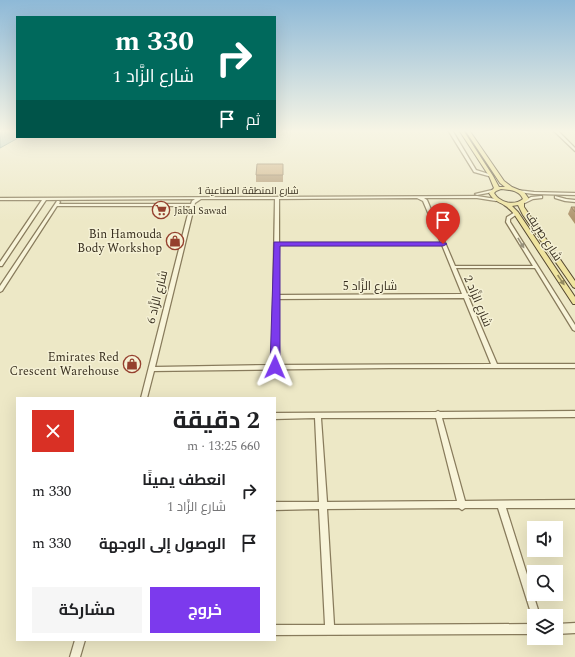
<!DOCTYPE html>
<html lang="ar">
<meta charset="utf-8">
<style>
body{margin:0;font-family:Spectral,Cairo,serif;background:#f6f6f6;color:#202124;direction:rtl;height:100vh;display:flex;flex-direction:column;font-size:15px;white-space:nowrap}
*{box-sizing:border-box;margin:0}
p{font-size:13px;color:#757577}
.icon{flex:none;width:22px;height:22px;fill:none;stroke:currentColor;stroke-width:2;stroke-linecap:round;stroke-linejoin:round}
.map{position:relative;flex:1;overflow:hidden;direction:ltr}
.sheet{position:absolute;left:16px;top:397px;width:260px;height:244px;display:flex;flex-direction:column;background:#fff;border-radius:0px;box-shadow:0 4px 16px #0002;direction:rtl}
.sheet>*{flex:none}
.guide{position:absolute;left:16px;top:16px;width:260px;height:122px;border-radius:0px;box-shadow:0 4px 16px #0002;direction:rtl;background:#00695c;color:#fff;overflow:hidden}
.controls{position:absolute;left:527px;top:521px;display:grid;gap:8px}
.controls a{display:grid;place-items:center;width:36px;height:36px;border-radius:0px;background:#fff;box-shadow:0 4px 16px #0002;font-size:20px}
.pin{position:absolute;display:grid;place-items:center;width:34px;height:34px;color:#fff;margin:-41px -17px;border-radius:50% 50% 50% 0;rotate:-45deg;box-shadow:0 0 4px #0007}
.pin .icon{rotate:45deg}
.me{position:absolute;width:44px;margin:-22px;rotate:1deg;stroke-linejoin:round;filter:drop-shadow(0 0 3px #0008)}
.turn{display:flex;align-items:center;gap:14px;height:84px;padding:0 16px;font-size:18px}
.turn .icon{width:52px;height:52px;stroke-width:2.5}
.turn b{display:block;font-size:28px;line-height:34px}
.then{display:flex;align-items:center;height:38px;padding:0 16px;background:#0003;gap:8px;font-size:15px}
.round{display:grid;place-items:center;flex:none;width:42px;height:42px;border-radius:0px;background:#f6f6f6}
.headline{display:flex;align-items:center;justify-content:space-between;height:68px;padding:0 16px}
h1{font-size:24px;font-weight:700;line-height:30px}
.primary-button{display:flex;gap:8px;margin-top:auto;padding:8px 16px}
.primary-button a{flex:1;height:46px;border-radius:0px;background:#7c3aed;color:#fff;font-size:16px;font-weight:700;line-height:46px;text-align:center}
.primary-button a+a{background:#f6f6f6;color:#202124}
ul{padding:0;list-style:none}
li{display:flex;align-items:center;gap:12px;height:52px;padding:0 16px}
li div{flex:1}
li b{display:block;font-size:15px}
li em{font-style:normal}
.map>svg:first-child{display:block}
</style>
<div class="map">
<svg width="575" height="657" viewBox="0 0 575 657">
<rect width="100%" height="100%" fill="#ede8c6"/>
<polygon fill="#a7c1be" stroke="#6e8f8d" points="0,130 17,130 17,137 20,137 0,148"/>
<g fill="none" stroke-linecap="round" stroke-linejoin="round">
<defs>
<g id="minor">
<polygon points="448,130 452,130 476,170 492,175 492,177 474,172"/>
<polygon points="553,130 557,130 575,148 575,151"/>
<polygon points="492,190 494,191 493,192 477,195 475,194"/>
<polygon points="517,190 534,192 575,193 575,195 534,194 518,192 517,192"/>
<path d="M477,196l19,3 2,1 -2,1 -19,-3h-53l3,2 28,66h78l-27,-44 1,-5 8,-5h2v2l-7,5v3l65,103v6l-2,-1 -38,-62h-79l41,96h78v4h-186l-235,3 -7,27h-6l49,-192h-133l-55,85 -2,1v-6l57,-85h2l1,1 -1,2h132l1,-3 3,-2 -149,1 -44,66h-2v-4l42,-62h-42v-2zM417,198l6,3 18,42h-162v-44zM201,199h74l-3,166 -117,2 40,-164zM279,245h163l20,49 -184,1zM464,298l27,66 -213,1v-66z"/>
<polygon points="541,196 542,196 542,198 533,199 525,203 523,202 531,197"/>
<polygon points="555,196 566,199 575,200 575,202 565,201 555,198"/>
<path d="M438,411l2,1 135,-1v6l-133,1 23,83 110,-1v8h-69l34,108h-6v4l-2,-4 -34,-108h-33l-3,2 -3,-2 -132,1 7,116 200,-1v10l-259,1v-10h50l-6,-116 -44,1v-8h44l-4,-84 -40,1v-6l161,-1zM321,418h115l21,83 -130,1z"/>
<polygon points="575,623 575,633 556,634 556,624"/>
<polygon points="75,640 85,640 80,657 70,657"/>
</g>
<path id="major" d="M459,130h4l30,46 6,11h6l-5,-4 -35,-53h4l35,51 8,6 12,5 5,7 -5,4v4l51,74v7l-2,-1 -50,-72 -5,-10 -6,1 6,6 57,85v7h-2l-59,-90c-3,-3 -6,-7 -10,-9 -7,-4 -11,-5 -15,-12l5,-5 -5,-12zM501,189c9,1 18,1 22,10 -9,7 -23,4 -29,-6l2,-2z"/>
</defs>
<use href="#minor" stroke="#887b5c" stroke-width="2.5"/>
<use href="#major" stroke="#564930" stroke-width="2"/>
<use href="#minor" fill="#f8f4d9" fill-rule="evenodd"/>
<use href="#major" fill="#efe49f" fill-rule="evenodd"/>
</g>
<g fill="#ae936c">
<polygon points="283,164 283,182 256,182 256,175"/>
<polygon points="571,207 575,207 575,224 568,214"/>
</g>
<g fill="#caab7d" stroke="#8d7858">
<polygon points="257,164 283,164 283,175 256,175"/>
<polygon points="571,207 575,207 575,212"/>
</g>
<defs><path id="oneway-solid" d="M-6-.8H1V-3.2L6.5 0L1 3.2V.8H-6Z"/></defs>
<use fill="#98927c" href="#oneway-solid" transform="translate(521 243) rotate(59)"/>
<use fill="#948a60" href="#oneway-solid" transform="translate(561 280) rotate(56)"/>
<linearGradient id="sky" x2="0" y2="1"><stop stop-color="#8eb9d7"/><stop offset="0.59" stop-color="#f7f5e5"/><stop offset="1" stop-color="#f7f5e5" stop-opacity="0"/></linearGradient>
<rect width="575" height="222" fill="url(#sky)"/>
<polygon fill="#7c3aed" stroke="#51269a" points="274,242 443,242 447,244 443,246 280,246 280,367 278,369 271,369 270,367"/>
<defs>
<symbol id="supermarket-ring" viewBox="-11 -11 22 22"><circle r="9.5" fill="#f5f1d5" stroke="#95402e" stroke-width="1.5"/><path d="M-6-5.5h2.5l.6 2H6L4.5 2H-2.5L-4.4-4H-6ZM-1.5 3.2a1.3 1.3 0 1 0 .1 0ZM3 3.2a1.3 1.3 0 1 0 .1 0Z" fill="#95402e"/></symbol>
<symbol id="shop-ring" viewBox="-11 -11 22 22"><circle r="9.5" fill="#f5f1d5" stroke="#95402e" stroke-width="1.5"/><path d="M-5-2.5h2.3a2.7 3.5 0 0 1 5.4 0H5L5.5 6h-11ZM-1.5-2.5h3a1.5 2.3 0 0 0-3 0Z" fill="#95402e"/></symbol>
</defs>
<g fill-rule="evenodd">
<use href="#supermarket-ring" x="151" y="200" width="20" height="20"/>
<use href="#shop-ring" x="165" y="231" width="20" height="20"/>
<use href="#shop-ring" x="122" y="354" width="20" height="20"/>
</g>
<g text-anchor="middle" stroke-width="3" stroke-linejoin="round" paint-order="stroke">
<g font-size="10" fill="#393020" stroke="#f5f1d5">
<text x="248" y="194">شارع المنطقة الصناعية 1</text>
</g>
<g font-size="10" fill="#393020" stroke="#f5f1d5" text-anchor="start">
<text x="174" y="214">Jabal Sawad</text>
</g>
<g font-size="12" fill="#393020" stroke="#f5f1d5" text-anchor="end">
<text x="162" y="238">Bin Hamouda<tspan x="162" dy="14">Body Workshop</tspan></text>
<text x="119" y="361">Emirates Red<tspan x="119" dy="14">Crescent Warehouse</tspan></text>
</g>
<g font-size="12" fill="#393020" stroke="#f5f1d5">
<text transform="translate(544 236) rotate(57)" y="4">شارع صِرِيف</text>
<text x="370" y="290">شارع الزَّاد 5</text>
<text transform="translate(157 297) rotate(-76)" y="4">شارع الزَّاد 6</text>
<text transform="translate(478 301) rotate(67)" y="4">شارع الزَّاد 2</text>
</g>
</g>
</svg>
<div class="controls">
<a><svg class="icon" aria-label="sound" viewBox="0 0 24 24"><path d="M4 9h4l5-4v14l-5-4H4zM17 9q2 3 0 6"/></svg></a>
<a><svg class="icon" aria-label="search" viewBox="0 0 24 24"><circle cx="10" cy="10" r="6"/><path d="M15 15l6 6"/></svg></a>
<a><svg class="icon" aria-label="layers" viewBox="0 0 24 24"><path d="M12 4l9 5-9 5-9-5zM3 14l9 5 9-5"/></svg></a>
</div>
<div class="pin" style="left:443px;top:244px;background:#d93025"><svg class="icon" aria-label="arrive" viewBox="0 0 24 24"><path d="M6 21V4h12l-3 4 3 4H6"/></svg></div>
<svg class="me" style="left:275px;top:367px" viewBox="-20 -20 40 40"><path d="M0-17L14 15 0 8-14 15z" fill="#7c3aed" stroke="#fff" stroke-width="4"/></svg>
<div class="guide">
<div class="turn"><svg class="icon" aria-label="right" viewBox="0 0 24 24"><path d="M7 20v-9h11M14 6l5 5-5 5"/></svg><div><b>330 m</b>شارع الزَّاد 1</div></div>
<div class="then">ثم<svg class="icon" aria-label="arrive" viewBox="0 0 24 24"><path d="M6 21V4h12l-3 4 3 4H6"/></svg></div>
</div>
<section class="sheet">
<div class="headline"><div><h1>2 دقيقة</h1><p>660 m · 13:25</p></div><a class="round" style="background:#d93025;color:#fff"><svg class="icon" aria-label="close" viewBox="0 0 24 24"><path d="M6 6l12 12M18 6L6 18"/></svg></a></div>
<ul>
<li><svg class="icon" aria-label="right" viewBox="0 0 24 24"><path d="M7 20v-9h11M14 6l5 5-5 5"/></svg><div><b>انعطف يمينًا</b><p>شارع الزَّاد 1</p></div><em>330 m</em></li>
<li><svg class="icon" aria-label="arrive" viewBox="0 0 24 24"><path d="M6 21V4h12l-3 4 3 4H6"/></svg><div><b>الوصول إلى الوجهة</b></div><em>330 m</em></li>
</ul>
<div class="primary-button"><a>خروج</a><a>مشاركة</a></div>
</section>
</div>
